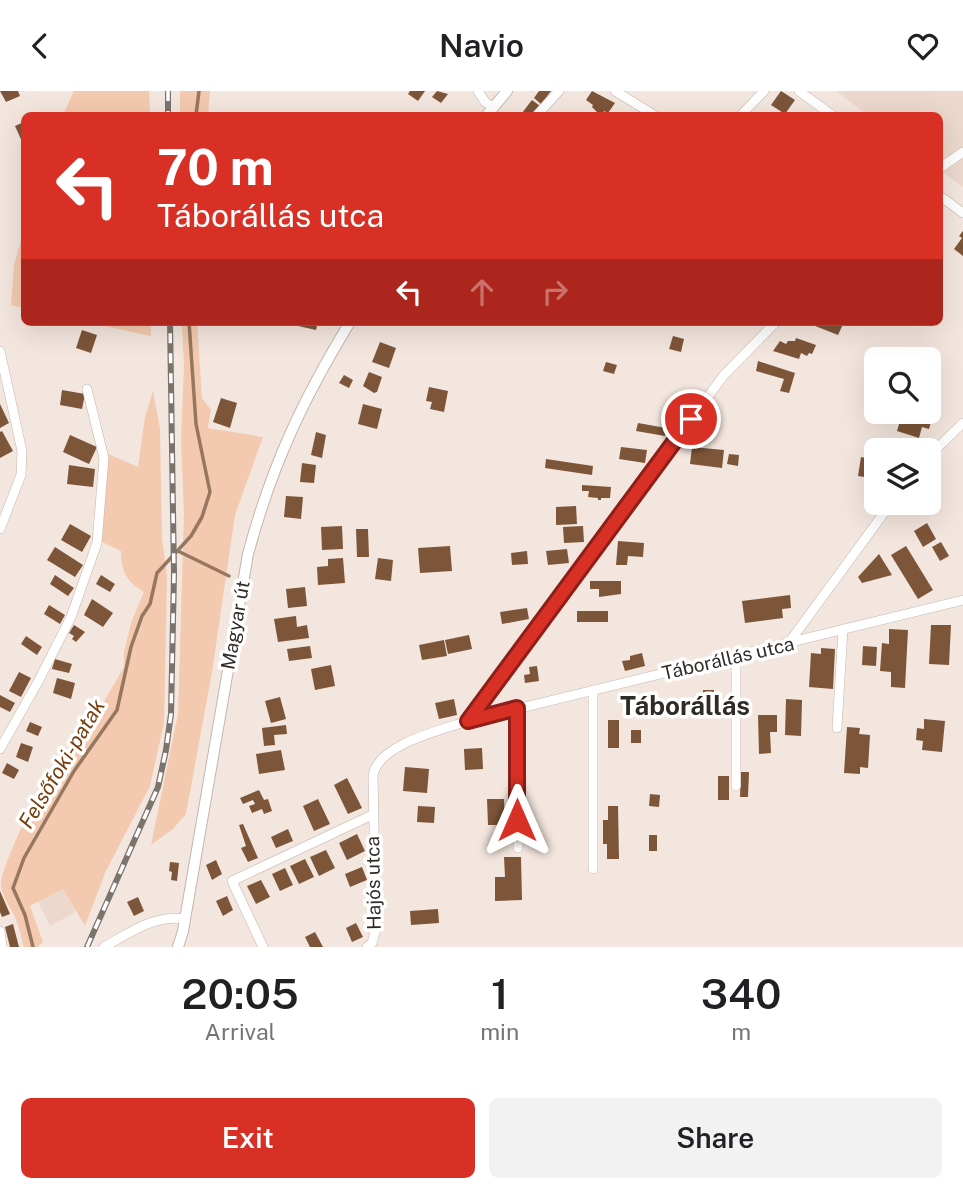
<!DOCTYPE html>
<meta charset="utf-8">
<style>
body{margin:0;font-family:"Public Sans",sans-serif;background:#f2f2f2;color:#202124;height:100vh;display:flex;flex-direction:column;font-size:26px;white-space:nowrap}
*{box-sizing:border-box;margin:0}
p{font-size:23px;color:#757577}
.icon{flex:none;width:38px;height:38px;fill:none;stroke:currentColor;stroke-width:2;stroke-linecap:round;stroke-linejoin:round}
.map{position:relative;height:856px;overflow:hidden}
.panel{display:flex;flex-direction:column;background:#fff;flex:1}
.panel>*{flex:none}
.guide{position:absolute;left:21px;top:21px;width:922px;height:214px;border-radius:10px;box-shadow:0 7px 28px #0002;background:#d93025;color:#fff;overflow:hidden}
.tools{position:absolute;left:864px;top:256px;display:grid;gap:14px}
.tools a{display:grid;place-items:center;width:77px;height:77px;border-radius:10px;background:#fff;box-shadow:0 7px 28px #0002;font-size:35px}
.pin{position:absolute;display:grid;place-items:center;width:60px;height:60px;color:#fff;margin:-30px;border:4px solid #fff;border-radius:50%;box-shadow:0 2px 7px #0007}
.me{position:absolute;width:77px;margin:-38px;rotate:0deg;stroke-linejoin:round;filter:drop-shadow(0 0 5px #0008)}
.turn{display:flex;align-items:center;gap:24px;height:147px;padding:0 21px;font-size:32px}
.turn .icon{width:91px;height:91px;stroke-width:2.5}
.turn b{display:block;font-size:49px;line-height:60px}
.lanes{display:flex;align-items:center;height:66px;padding:0 21px;background:#0003;justify-content:center;gap:35px;direction:ltr}
.lanes .off{opacity:.35}
.eta{display:flex;justify-content:space-evenly;align-items:center;height:119px;text-align:center}
.eta b{font-size:42px;font-weight:600;line-height:49px}
.action{display:flex;gap:14px;margin-top:auto;padding:14px 21px}
.action a{flex:1;height:80px;border-radius:10px;background:#d93025;color:#fff;font-size:28px;font-weight:600;line-height:80px;text-align:center}
.action a+a{background:#f2f2f2;color:#202124}
header{display:flex;justify-content:space-between;align-items:center;height:91px;padding:0 21px;background:#fff;font-size:32px;font-weight:600}
.map>svg:first-child{display:block}
</style>
<header><svg class="icon" aria-label="back" viewBox="0 0 24 24"><path d="M15 5l-7 7 7 7"/></svg>Navio<svg class="icon" aria-label="heart" viewBox="0 0 24 24"><path d="M12 20l-8-8c-3-5 5-10 8-4 3-6 11-1 8 4z"/></svg></header>
<div class="map">
<svg width="963" height="856" viewBox="0 0 963 856">
<rect width="100%" height="100%" fill="#f3e6de"/>
<g fill="#ecd8cc">
<polygon points="836,0 963,0 963,96 940,79 940,24 868,24"/>
<polygon points="63,798 76,821 50,835 38,810"/>
</g>
<g fill="#f3caaf">
<polygon points="74,0 149,0 150,24 63,24"/>
<polygon points="180,0 210,0 208,24 180,24"/>
<polygon points="24,139 24,217 11,214 14,174"/>
<polygon points="86,231 151,231 151,245"/>
<polygon points="182,231 197,231 202,307 211,319 208,337 263,346 235,424 212,581 186,723 173,738 151,754 178,623 184,423 181,348 184,275"/>
<path d="M153,300l7,37 2,110 5,39 -3,146 -14,63 -45,87 -20,53 -22,-37 -33,17 13,36 -6,5h-13c-3,-10 -5,-22 -10,-32 -5,-10 -12,-19 -13,-30 -1,-13 21,-57 27,-73l8,-4 34,-51 15,-28h3l36,-62v-15l7,-29 13,-31c-17,-10 -23,-20 -23,-41l-19,-9 6,-88 30,13 7,-50z"/>
</g>
<g fill="none" stroke-linecap="round" stroke-linejoin="round">
<g stroke="#977760" stroke-width="3.5">
<polyline points="196,24 199,0"/>
<polyline points="178,460 229,485"/>
<polyline points="33,856 25,824 13,797 24,767 74,680 117,619 131,556 142,525 150,513 157,482 191,445 202,426 210,401 196,333 189,231"/>
</g>
</g>
<g fill="#7d5539">
<polygon points="0,0 18,0 20,5 6,11"/>
<polygon points="410,0 425,0 418,10 408,3"/>
<polygon points="437,0 448,3 441,12 432,6"/>
<polygon points="539,0 551,0 541,13 534,7"/>
<polygon points="592,0 615,12 608,22 604,20 603,22 598,22 592,16 593,14 586,9"/>
<polygon points="781,0 795,9 785,23 771,14"/>
<polygon points="532,9 540,15 533,24 526,24 522,22"/>
<polygon points="24,31 24,55 15,35"/>
<polygon points="963,140 963,165 954,158 962,147 959,145"/>
<polygon points="299,231 318,231 316,239 298,235"/>
<polygon points="805,231 844,231 838,244"/>
<polygon points="82,239 97,244 91,262 76,257"/>
<polygon points="673,245 684,248 681,261 669,258"/>
<polygon points="796,247 816,254 812,263 809,262 807,265 801,262 799,268 773,260 780,250 786,253 788,250 795,250"/>
<polygon points="380,251 396,257 389,277 372,271"/>
<polygon points="758,270 795,282 789,302 780,300 784,288 756,280"/>
<polygon points="606,271 617,274 614,283 603,280"/>
<polygon points="369,281 382,286 377,301 374,302 363,295"/>
<polygon points="344,284 353,289 349,297 339,292"/>
<polygon points="429,296 448,300 444,321 430,318 432,311 426,310"/>
<polygon points="62,299 85,303 82,318 60,314"/>
<polygon points="221,307 237,312 230,337 213,331"/>
<polygon points="0,313 9,332 0,337"/>
<polygon points="363,313 382,318 377,338 358,333"/>
<polygon points="665,313 679,316 676,331 662,329"/>
<polygon points="903,320 921,320 933,324 929,338 922,336 919,347 897,340"/>
<polygon points="638,332 666,337 665,345 636,340"/>
<polygon points="2,340 13,360 0,367 0,341"/>
<polygon points="316,341 326,344 322,367 311,364"/>
<polygon points="70,344 97,356 89,373 63,361"/>
<polygon points="621,356 647,359 645,372 619,368"/>
<polygon points="692,356 724,359 722,377 690,373"/>
<polygon points="729,363 739,364 738,375 727,373"/>
<polygon points="861,366 877,369 877,388 858,385"/>
<polygon points="546,368 593,375 592,384 545,377"/>
<polygon points="302,372 316,374 314,392 300,391"/>
<polygon points="69,374 95,378 93,396 67,393"/>
<polygon points="582,394 611,396 610,407 601,407 601,409 598,409 598,407 588,406 589,400 582,400"/>
<polygon points="286,405 303,406 301,428 284,426"/>
<polygon points="576,415 577,433 556,434 556,416"/>
<polygon points="927,432 936,448 923,456 914,440"/>
<polygon points="70,433 91,445 82,461 61,449"/>
<polygon points="342,435 343,458 322,459 321,436"/>
<polygon points="583,435 584,451 564,452 563,436"/>
<polygon points="356,438 368,438 369,466 357,466"/>
<polygon points="618,450 644,452 643,466 628,465 627,474 616,474"/>
<polygon points="941,451 949,465 940,470 932,456"/>
<polygon points="450,455 452,480 420,482 418,457"/>
<polygon points="906,455 933,499 918,508 891,464"/>
<polygon points="55,456 83,474 75,486 47,469"/>
<polygon points="567,458 569,472 548,474 546,460"/>
<polygon points="527,460 528,473 512,474 511,462"/>
<polygon points="879,463 892,484 862,492 858,486"/>
<polygon points="343,467 345,492 318,494 317,476 328,475 328,468"/>
<polygon points="378,467 393,469 391,490 375,488"/>
<polygon points="55,484 74,497 68,505 50,493"/>
<polygon points="101,484 115,493 110,501 96,493"/>
<polygon points="590,490 621,490 621,503 599,506 599,498 590,498"/>
<polygon points="305,496 307,515 288,517 286,498"/>
<polygon points="790,504 791,517 782,518 783,527 745,532 742,510"/>
<polygon points="92,508 113,522 103,536 84,524"/>
<polygon points="49,514 65,524 60,533 44,523"/>
<polygon points="527,517 529,528 502,533 500,521"/>
<rect x="577" y="520" width="31" height="11"/>
<polygon points="296,525 297,536 307,534 309,547 278,551 274,528"/>
<polygon points="74,534 85,541 76,551 72,548 74,545 69,542"/>
<polygon points="931,534 951,534 949,574 929,573"/>
<polygon points="889,538 908,539 905,597 891,596 891,581 880,580 882,552 889,553"/>
<polygon points="469,544 472,558 448,563 445,549"/>
<polygon points="26,545 42,556 37,564 21,553"/>
<polygon points="444,549 447,565 422,569 419,554"/>
<polygon points="310,555 312,567 289,570 287,558"/>
<polygon points="863,555 877,556 876,575 862,574"/>
<polygon points="821,557 835,558 833,598 809,596 811,562 821,563"/>
<polygon points="642,562 645,575 625,580 622,570 630,569 630,565"/>
<polygon points="55,568 72,573 69,582 52,578"/>
<polygon points="331,574 335,595 315,599 311,578"/>
<polygon points="537,575 539,590 525,592 524,584 530,583 529,576"/>
<polygon points="19,581 31,587 21,606 9,600"/>
<polygon points="57,587 75,592 71,608 53,602"/>
<polygon points="703,599 714,599 714,621 704,621"/>
<polygon points="0,604 15,612 10,621 0,616"/>
<polygon points="280,606 286,628 271,632 265,610"/>
<polygon points="454,608 457,624 439,628 435,612"/>
<polygon points="786,608 802,609 801,645 785,644"/>
<polygon points="758,624 777,624 777,641 770,641 771,662 759,663"/>
<polygon points="924,628 945,630 942,661 922,659 923,650 916,649 917,637 924,638"/>
<rect x="608" y="629" width="11" height="28"/>
<polygon points="30,631 42,636 38,645 26,640"/>
<polygon points="286,634 287,643 274,644 275,654 264,655 262,637"/>
<polygon points="847,636 860,637 859,643 870,644 868,677 860,676 860,683 844,682"/>
<rect x="631" y="639" width="10" height="13"/>
<polygon points="21,652 33,656 28,671 16,666"/>
<polygon points="482,657 483,678 465,679 464,658"/>
<polygon points="281,659 285,679 259,683 256,663"/>
<polygon points="7,672 19,679 14,688 2,682"/>
<polygon points="405,676 429,678 427,702 403,700"/>
<polygon points="741,681 749,681 748,706 740,706"/>
<rect x="718" y="685" width="11" height="24"/>
<polygon points="347,687 362,717 348,723 334,694"/>
<polygon points="259,699 264,709 268,708 272,720 264,723 262,718 252,722 249,715 255,713 253,709 243,713 240,707"/>
<polygon points="650,703 660,704 659,716 649,715"/>
<polygon points="318,708 330,733 314,740 303,715"/>
<polygon points="487,708 504,708 505,734 488,734"/>
<polygon points="418,715 435,716 434,732 417,731"/>
<polygon points="608,715 618,715 619,768 607,768 607,753 603,753 603,729 608,729"/>
<polygon points="243,733 258,767 248,771 241,757 246,755 239,734"/>
<polygon points="288,738 293,750 276,757 271,746"/>
<polygon points="357,743 365,760 347,769 339,752"/>
<rect x="649" y="744" width="8" height="16"/>
<polygon points="326,759 335,777 319,785 310,766"/>
<polygon points="504,766 521,766 522,809 495,810 495,786 505,786"/>
<polygon points="305,768 314,786 299,793 290,775"/>
<polygon points="216,769 222,783 212,789 206,774"/>
<polygon points="170,771 179,772 177,790 171,789 172,781 169,780"/>
<polygon points="362,776 367,789 350,796 345,783"/>
<polygon points="285,777 293,794 280,800 272,783"/>
<polygon points="261,789 270,806 256,813 247,795"/>
<polygon points="0,800 10,823 2,826 0,821"/>
<polygon points="227,805 233,819 223,825 216,810"/>
<polygon points="138,806 144,820 134,825 127,811"/>
<polygon points="438,818 439,832 411,834 410,820"/>
<polygon points="356,832 363,846 352,851 346,837"/>
<polygon points="13,833 19,856 10,856 5,836"/>
<polygon points="315,841 323,856 310,856 305,846"/>
</g>
<g fill="none" stroke-linecap="round" stroke-linejoin="round">
<defs>
<g id="minor">
<polyline points="478,0 485,11 493,16"/>
<polyline points="615,0 654,24"/>
<polyline points="799,0 832,24"/>
<polyline points="537,24 559,0"/>
<polyline points="741,24 764,0"/>
<polyline points="940,77 963,61"/>
<polyline points="940,105 963,122"/>
<polyline points="0,260 22,360 21,384 0,438"/>
<polyline points="929,365 963,332"/>
<polyline points="788,553 892,411"/>
<polyline points="736,565 736,695"/>
<polyline points="593,599 593,778"/>
<polyline points="517,617 518,757"/>
<polyline points="468,630 724,284 776,231"/>
<polyline points="837,637 843,538"/>
<polyline points="0,658 39,589 71,526 97,452 104,367 87,298"/>
<polyline points="0,840 2,856"/>
<path d="M104,856c25,-14 51,-33 81,-28"/>
<polyline points="263,856 232,790 372,724"/>
<path d="M367,856l5,-4 4,-15 -3,-153c6,-31 68,-45 95,-54l495,-121"/>
</g>
<g id="tertiary">
<polyline points="487,24 507,0"/>
<path d="M178,856l5,-16 65,-377c24,-89 54,-153 102,-232"/>
</g>
</defs>
<use href="#minor" stroke="#c2b6ae" stroke-width="10"/>
<use href="#tertiary" stroke="#c2b6ae" stroke-width="12"/>
<use href="#minor" stroke="#fff" stroke-width="9"/>
<use href="#tertiary" stroke="#fff" stroke-width="10"/>
<defs>
<g id="rail">
<polyline points="168,0 168,24"/>
<polyline points="87,856 158,696 166,659 171,623 174,483 170,231"/>
</g>
</defs>
<use href="#rail" stroke="#7b746e" stroke-width="6"/>
<use href="#rail" stroke="#fff" stroke-width="3.5" stroke-dasharray="10" stroke-linecap="butt"/>
</g>
<g fill="none" stroke-linecap="round" stroke-linejoin="round">
<defs>
<polyline id="route" points="517,729 517,617 468,630 691,328"/>
</defs>
<use href="#route" stroke="#8d1f18" stroke-width="18"/>
<use href="#route" stroke="#d93025" stroke-width="12"/>
</g>
<g text-anchor="middle" stroke-width="7" stroke-linejoin="round" paint-order="stroke">
<g font-size="19" fill="#2f2b27" stroke="#fff">
<text transform="translate(235 534) rotate(-80)" y="7">Magyar út</text>
<text transform="translate(728 567) rotate(-13)" y="7">Táborállás utca</text>
<text transform="translate(373 792) rotate(-91)" y="7">Hajós utca</text>
</g>
<g font-size="21" font-style="italic" fill="#763e0b" stroke="#fff">
<text transform="translate(62 673) rotate(-59)" y="7">Felsőfoki-patak</text>
</g>
<g font-size="26" font-weight="bold" fill="#2f2b27" stroke="#fff">
<text x="685" y="624">Táborállás</text>
</g>
</g>
</svg>
<div class="tools">
<a><svg class="icon" aria-label="search" viewBox="0 0 24 24"><circle cx="10" cy="10" r="6"/><path d="M15 15l6 6"/></svg></a>
<a><svg class="icon" aria-label="layers" viewBox="0 0 24 24"><path d="M12 4l9 5-9 5-9-5zM3 14l9 5 9-5"/></svg></a>
</div>
<div class="pin" style="left:691px;top:328px;background:#d93025"><svg class="icon" aria-label="arrive" viewBox="0 0 24 24"><path d="M6 21V4h12l-3 4 3 4H6"/></svg></div>
<svg class="me" style="left:517px;top:729px" viewBox="-20 -20 40 40"><path d="M0-17L14 15 0 8-14 15z" fill="#d93025" stroke="#fff" stroke-width="4"/></svg>
<div class="guide">
<div class="turn"><svg class="icon" aria-label="left" viewBox="0 0 24 24"><path d="M17 20v-9H6M10 6l-5 5 5 5"/></svg><div><b>70 m</b>Táborállás utca</div></div>
<div class="lanes"><svg class="icon" aria-label="left" viewBox="0 0 24 24"><path d="M17 20v-9H6M10 6l-5 5 5 5"/></svg><svg class="icon off" aria-label="ahead" viewBox="0 0 24 24"><path d="M12 20V5M6 11l6-6 6 6"/></svg><svg class="icon off" aria-label="right" viewBox="0 0 24 24"><path d="M7 20v-9h11M14 6l5 5-5 5"/></svg></div>
</div>
</div>
<section class="panel">
<div class="eta">
<div><b>20:05</b><p>Arrival</p></div>
<div><b>1</b><p>min</p></div>
<div><b>340</b><p>m</p></div>
</div>
<div class="action"><a>Exit</a><a>Share</a></div>
</section>
